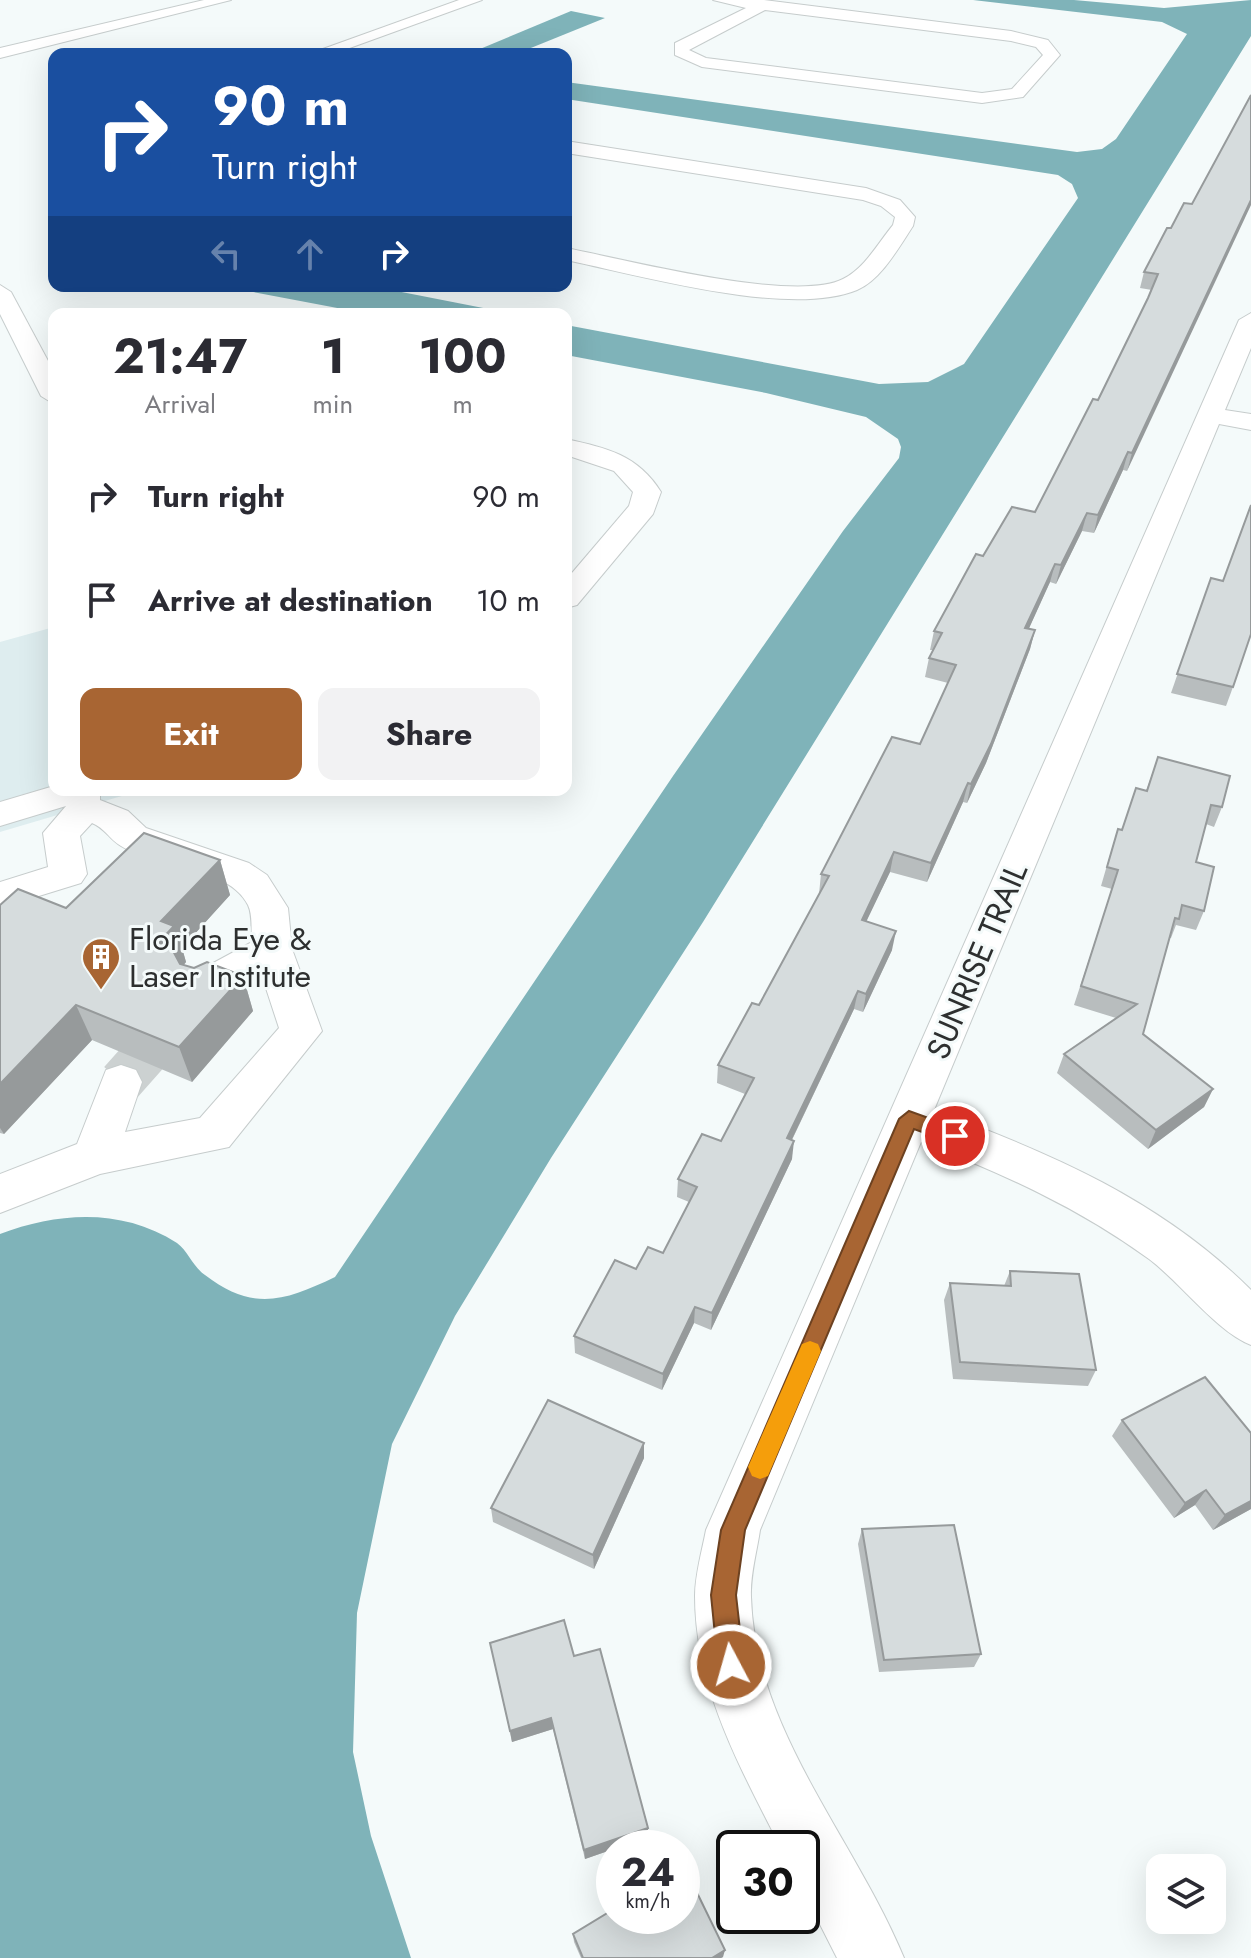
<!DOCTYPE html>
<style>
body{margin:0;font-family:Jost,sans-serif;background:#f2f2f3;color:#2b2b33;height:100vh;display:flex;flex-direction:column;font-size:30px;white-space:nowrap}
*{box-sizing:border-box;margin:0}
p{font-size:26px;color:#7c7c81}
.icon{flex:none;width:44px;height:44px;fill:none;stroke:currentColor;stroke-width:2;stroke-linecap:round;stroke-linejoin:round}
.map{position:relative;flex:1;overflow:hidden}
.sheet{position:absolute;left:48px;top:308px;width:524px;height:488px;display:flex;flex-direction:column;background:#fff;border-radius:16px;box-shadow:0 8px 32px #0002}
.sheet>*{flex:none}
.hud{position:absolute;left:48px;top:48px;width:524px;height:244px;border-radius:16px;box-shadow:0 8px 32px #0002;background:#1a4fa0;color:#fff;overflow:hidden}
.tools{position:absolute;left:1146px;top:1854px;display:grid;gap:16px}
.tools a{display:grid;place-items:center;width:80px;height:80px;border-radius:16px;background:#fff;box-shadow:0 8px 32px #0002;font-size:40px}
.speed{position:absolute;left:596px;top:1830px;display:flex;gap:16px;font-size:40px;font-weight:700;text-align:center}
.speed>*{display:grid;place-content:center;width:104px;height:104px;border-radius:50%;background:#fff;box-shadow:0 8px 32px #0002;line-height:1}
.speed small{font-size:20px;font-weight:400}
.speed .limit{border:4px solid #111;border-radius:12px;background:#fff;color:#111}
.pin{position:absolute;display:grid;place-items:center;width:68px;height:68px;color:#fff;margin:-34px;border:4px solid #fff;border-radius:50%;box-shadow:0 2px 8px #0007}
.me{position:absolute;width:88px;margin:-44px;rotate:354deg;stroke-linejoin:round;filter:drop-shadow(0 0 6px #0008)}
.turn{display:flex;align-items:center;gap:28px;height:168px;padding:0 32px;font-size:36px}
.turn .icon{width:104px;height:104px;stroke-width:2.5}
.turn b{display:block;font-size:56px;line-height:68px}
.lanes{display:flex;align-items:center;height:76px;padding:0 32px;background:#0003;justify-content:center;gap:40px;direction:ltr}
.lanes .off{opacity:.35}
.eta{display:flex;justify-content:space-evenly;align-items:center;height:136px;text-align:center}
.eta b{font-size:48px;font-weight:700;line-height:56px}
.primary-button{display:flex;gap:16px;margin-top:auto;padding:16px 32px}
.primary-button a{flex:1;height:92px;border-radius:16px;background:#a86533;color:#fff;font-size:32px;font-weight:700;line-height:92px;text-align:center}
.primary-button a+a{background:#f2f2f3;color:#2b2b33}
ul{padding:0;list-style:none}
li{display:flex;align-items:center;gap:24px;height:104px;padding:0 32px}
li div{flex:1}
li b{display:block;font-size:30px}
li em{font-style:normal}
.map>svg:first-child{display:block}
</style>
<div class="map">
<svg width="1251" height="1958" viewBox="0 0 1251 1958">
<rect width="100%" height="100%" fill="#f4fafa"/>
<polygon fill="#deedef" points="54,627 54,790 142,790 0,832 0,642"/>
<g fill="#7fb3b9">
<path d="M973,0h101l90,8 87,-8v36l-548,886 -152,236 -96,158 -63,128 -35,169 -4,139 18,84 40,122h-411v-724c59,-22 122,-26 177,9 11,8 16,24 28,32 48,37 80,26 130,2l338,-501 170,-245 56,-73 2,-11 -3,-8 -32,-22 -100,-24 -200,-38v-30l313,59 49,-2 36,-18 114,-166 -6,-14 -14,-9 -492,-76v-17l511,70 25,-3 14,-10 71,-105 -25,-12z"/>
<polygon points="571,11 605,18 516,54 468,54"/>
<polygon points="221,286 371,286 514,314 369,314"/>
</g>
<g fill="none" stroke-linecap="round" stroke-linejoin="round">
<polyline stroke="#ccd1d1" stroke-width="45" stroke-dasharray="45 23" stroke-linecap="butt" points="121,1082 177,1019"/>
<defs>
<g id="minor">
<polygon points="204,0 231,0 0,58 0,48"/>
<polygon points="459,0 482,0 333,54 309,54"/>
<path d="M713,0h51l247,31 37,9 12,15 -37,42 -41,6 -280,-36 -27,-12v-12l71,-35zM765,10l246,31 25,6 7,8 -31,34 -30,4 -276,-35 -17,-8z"/>
<path d="M566,141l300,47 34,12 15,17 -2,9c-14,21 -32,54 -56,64 -68,28 -218,-15 -291,-30v-12c58,11 228,56 277,31 22,-11 35,-36 50,-54l2,-8 -14,-11 -18,-6 -297,-47z"/>
<polygon points="0,285 11,292 54,372 54,404 41,396 0,314"/>
<path d="M1251,313v35l-26,62 26,4v16l-32,-6 -285,686c117,43 228,91 317,180v55c-34,-13 -70,-62 -102,-86 -70,-51 -147,-86 -228,-117l-161,388c-3,21 -10,45 -9,67 4,134 104,242 153,361h-67l-35,-69v-41h-21c-40,-79 -86,-160 -86,-252 0,-21 7,-45 11,-66l533,-1210z"/>
<path d="M566,439c41,9 72,16 95,53l-8,22 -76,91 -11,3v-28l63,-74 4,-14 -19,-21 -48,-16z"/>
<path d="M54,786v4h46v10l28,11 18,17 103,35 18,12 21,33 4,41 30,82 -93,116 -129,27 -100,39v-39l77,-30 29,-74 15,-5 15,5 6,12 -17,50 75,-14 79,-90 -18,-55 -54,27 -14,-4 -6,-11 6,-11 59,-32c-1,-11 1,-27 -4,-37 -19,-39 -93,-38 -127,-59 -12,-7 -16,-18 -29,-23l-12,13 7,38 -6,9 -81,25v-26l48,-15 -5,-34 23,-27 -66,20v-24z"/>
</g>
</defs>
<use href="#minor" stroke="#c6cccc" stroke-width="2"/>
<use href="#minor" fill="#fff" fill-rule="evenodd"/>
</g>
<g fill="#b8bdbe">
<polygon points="1251,95 1127,471 1123,470 1094,533 1082,531 1056,584 1050,582 1029,628 1035,630 1030,649 986,763 967,803 963,802 927,882 890,872 866,921 892,950 863,1012 854,1009 792,1140 792,1159 711,1330 694,1323 662,1390 575,1353 574,1336 636,1269 663,1253 689,1202 677,1197 678,1179 721,1141 745,1094 717,1083 718,1065 759,1005 819,894 821,874 920,744 948,683 925,677 929,658 933,650 930,650 934,631 983,556 1035,512 1098,400 1152,290 1140,288 1144,272 1171,228 1192,204"/>
<polygon points="1211,578 1233,687 1226,706 1171,693"/>
<polygon points="1158,757 1222,807 1214,827 1206,824 1196,862 1204,911 1196,930 1176,925 1171,938 1169,938 1143,1034 1213,1089 1204,1107 1148,1149 1057,1073 1064,1054 1116,1018 1074,1005 1112,889 1101,886 1112,848 1118,829 1122,830 1146,791"/>
<polygon points="220,860 230,895 182,948 186,962 184,965 194,968 243,976 253,1011 192,1082 92,1040 4,1134 0,1133 0,905 66,908"/>
<polygon points="1010,1271 1096,1370 1088,1386 953,1379 944,1300 950,1283 1004,1286"/>
<polygon points="1122,1420 1251,1433 1251,1509 1213,1530 1195,1505 1174,1518 1112,1436"/>
<polygon points="644,1443 644,1458 594,1569 493,1522 491,1508"/>
<polygon points="862,1529 981,1654 974,1667 879,1672 858,1544"/>
<polygon points="490,1643 574,1656 648,1828 648,1837 585,1859 553,1729 512,1742"/>
<polygon points="573,1934 723,1957 721,1958 581,1958 574,1942"/>
</g>
<g fill="#969a9b">
<polygon points="1251,200 1251,205 1127,471 1132,453"/>
<polygon points="1128,452 1123,470 1094,533 1098,515"/>
<polygon points="1087,513 1082,531 1056,584 1061,565"/>
<polygon points="1055,564 1050,582 1021,646 1025,628"/>
<polygon points="1035,630 1030,649 986,763 967,803 971,784"/>
<polygon points="968,783 963,802 927,882 931,863"/>
<polygon points="894,852 890,872 858,939 862,920"/>
<polygon points="220,860 230,895 182,948 186,962 171,979 158,943 161,921"/>
<polygon points="896,931 892,950 863,1012 866,994"/>
<polygon points="243,976 253,1011 192,1082 179,1047"/>
<polygon points="858,991 854,1009 784,1156 787,1138"/>
<polygon points="76,1005 92,1040 4,1134 0,1128 0,1084"/>
<polygon points="1213,1089 1204,1107 1148,1149 1156,1130"/>
<polygon points="794,1141 792,1159 711,1330 712,1313"/>
<polygon points="695,1307 694,1323 662,1390 663,1374"/>
<polygon points="644,1443 644,1458 594,1569 593,1555"/>
<polygon points="1206,1490 1195,1505 1174,1518 1185,1503"/>
<polygon points="1251,1501 1251,1509 1213,1530 1225,1515"/>
<polygon points="551,1718 553,1729 512,1742 510,1731"/>
<polygon points="648,1828 648,1837 585,1859 584,1850"/>
<polygon points="725,1950 723,1957 721,1958 712,1958"/>
</g>
<g fill="#d6dcdd" stroke="#969a9b" stroke-width="2">
<polygon points="1251,95 1251,200 1132,453 1128,452 1098,515 1087,513 1061,565 1055,564 1025,628 1035,630 991,744 971,784 968,783 931,863 894,852 862,920 896,931 866,994 858,991 787,1138 794,1141 712,1313 695,1307 663,1374 574,1336 615,1260 636,1269 648,1247 663,1253 697,1187 678,1179 702,1134 721,1141 754,1078 718,1065 752,1003 759,1005 829,876 821,874 892,737 920,744 956,665 929,658 942,633 934,631 976,554 983,556 1012,507 1035,512 1093,399 1098,400 1148,298 1158,274 1144,272 1167,228 1171,228 1184,203 1192,204"/>
<polygon points="1251,505 1251,634 1233,687 1177,674 1211,578 1223,581"/>
<polygon points="1158,757 1230,776 1222,807 1211,805 1196,862 1214,867 1204,911 1182,905 1179,919 1175,918 1143,1034 1213,1089 1156,1130 1064,1054 1137,1004 1081,986 1118,870 1107,867 1118,829 1122,830 1136,788 1147,791"/>
<polygon points="144,833 220,860 161,921 174,926 158,943 172,949 180,964 194,968 207,962 243,976 179,1047 76,1005 0,1084 0,905 18,889 66,908"/>
<polygon points="1010,1271 1079,1274 1096,1370 960,1362 950,1283 1011,1286"/>
<polygon points="1205,1377 1251,1433 1251,1501 1225,1515 1206,1490 1185,1503 1122,1420"/>
<polygon points="548,1400 644,1443 593,1555 491,1508"/>
<polygon points="954,1525 981,1654 884,1660 862,1529"/>
<polygon points="564,1620 574,1656 600,1649 648,1828 584,1850 551,1718 510,1731 490,1643"/>
<polygon points="684,1866 725,1950 712,1958 583,1958 573,1934 614,1909 614,1916 682,1916 682,1867"/>
</g>
<polygon fill="#a86533" stroke="#6d4221" stroke-width="2" points="909,1111 962,1130 965,1136 955,1144 914,1129 745,1530 736,1595 744,1665 740,1675 731,1678 721,1675 718,1665 711,1595 721,1530 899,1119"/>
<polygon fill="#f59e0b" points="810,1341 818,1344 821,1351 768,1476 760,1479 752,1476 748,1467 802,1344"/>
<defs>
<symbol id="building-pin" viewBox="-11 -11 22 30"><path d="M0 17L-7.5 6A9.5 9.5 0 1 1 7.5 6Z" fill="#a86533" stroke="#f4fafa"/><path d="M-4-6H4V6H1V3H-1V6H-4ZM-2.5-4.3h1.7v1.8h-1.7ZM.8-4.3h1.7v1.8H.8ZM-2.5-1h1.7V.8h-1.7ZM.8-1h1.7V.8H.8Z" fill="#fff"/></symbol>
</defs>
<g fill-rule="evenodd">
<use href="#building-pin" x="79" y="935" width="44" height="60"/>
</g>
<g text-anchor="middle" stroke-width="6" stroke-linejoin="round" paint-order="stroke">
<g font-size="32" fill="#2d2f2f" stroke="#f4fafa" text-anchor="start">
<text x="129" y="950">Florida Eye &amp;<tspan x="129" dy="37">Laser Institute</tspan></text>
</g>
<g font-size="32" fill="#2d2f2f" stroke="#f4fafa">
<text transform="translate(977 961) rotate(-67)" y="11">SUNRISE TRAIL</text>
</g>
</g>
</svg>
<div class="tools">
<a><svg class="icon" aria-label="layers" viewBox="0 0 24 24"><path d="M12 4l9 5-9 5-9-5zM3 14l9 5 9-5"/></svg></a>
</div>
<div class="speed"><div>24<small>km/h</small></div><div class="limit">30</div></div>
<div class="pin" style="left:955px;top:1136px;background:#d93025"><svg class="icon" aria-label="arrive" viewBox="0 0 24 24"><path d="M6 21V4h12l-3 4 3 4H6"/></svg></div>
<svg class="me" style="left:731px;top:1665px" viewBox="-20 -20 40 40"><circle r="17" fill="#a86533" stroke="#fff" stroke-width="3"/><path d="M0-11L8 9 0 5-8 9z" fill="#fff"/></svg>
<div class="hud">
<div class="turn"><svg class="icon" aria-label="right" viewBox="0 0 24 24"><path d="M7 20v-9h11M14 6l5 5-5 5"/></svg><div><b>90 m</b>Turn right</div></div>
<div class="lanes"><svg class="icon off" aria-label="left" viewBox="0 0 24 24"><path d="M17 20v-9H6M10 6l-5 5 5 5"/></svg><svg class="icon off" aria-label="ahead" viewBox="0 0 24 24"><path d="M12 20V5M6 11l6-6 6 6"/></svg><svg class="icon" aria-label="right" viewBox="0 0 24 24"><path d="M7 20v-9h11M14 6l5 5-5 5"/></svg></div>
</div>
<section class="sheet">
<div class="eta">
<div><b>21:47</b><p>Arrival</p></div>
<div><b>1</b><p>min</p></div>
<div><b>100</b><p>m</p></div>
</div>
<ul>
<li><svg class="icon" aria-label="right" viewBox="0 0 24 24"><path d="M7 20v-9h11M14 6l5 5-5 5"/></svg><div><b>Turn right</b></div><em>90 m</em></li>
<li><svg class="icon" aria-label="arrive" viewBox="0 0 24 24"><path d="M6 21V4h12l-3 4 3 4H6"/></svg><div><b>Arrive at destination</b></div><em>10 m</em></li>
</ul>
<div class="primary-button"><a>Exit</a><a>Share</a></div>
</section>
</div>
